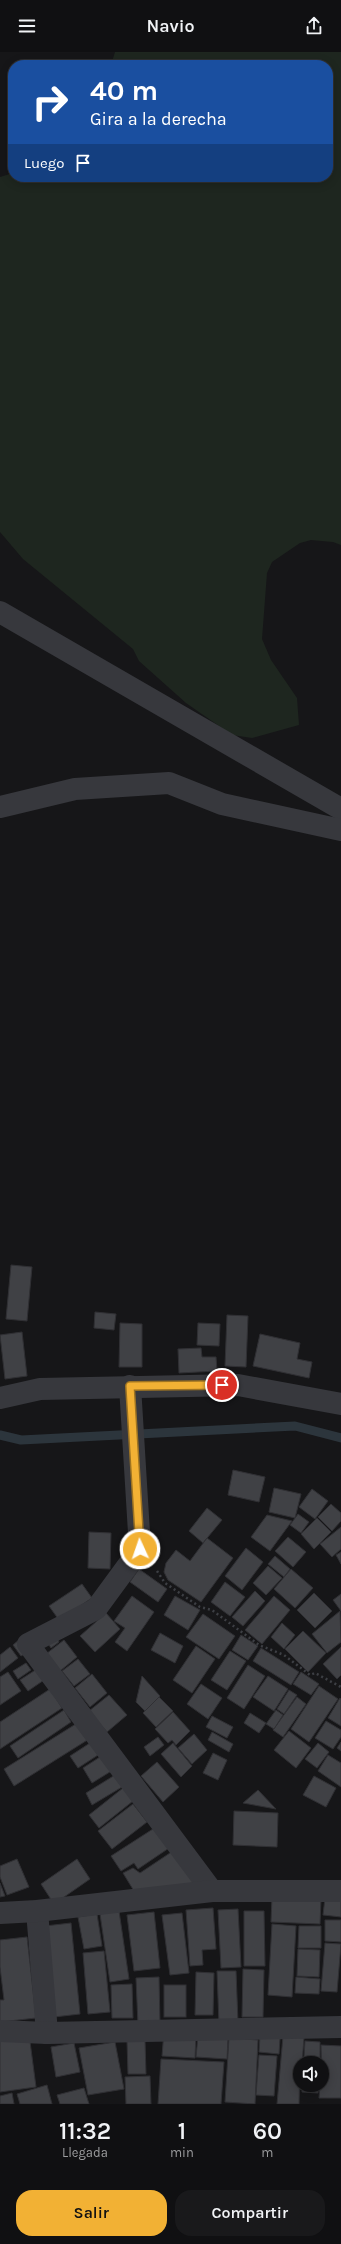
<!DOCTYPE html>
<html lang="es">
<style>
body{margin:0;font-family:Karla,sans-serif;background:#19191b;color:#f1f3f6;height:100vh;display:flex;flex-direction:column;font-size:15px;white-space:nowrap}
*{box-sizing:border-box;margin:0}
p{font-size:13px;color:#9c9d9f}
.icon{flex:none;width:22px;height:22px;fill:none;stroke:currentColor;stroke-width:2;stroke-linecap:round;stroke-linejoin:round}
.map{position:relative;height:2052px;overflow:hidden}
.details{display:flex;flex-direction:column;background:#101012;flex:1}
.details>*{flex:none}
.hud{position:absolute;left:8px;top:8px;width:325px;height:122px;border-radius:16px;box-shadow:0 2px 10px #0003,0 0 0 1px #303032;background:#1a4fa0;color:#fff;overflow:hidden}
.tools{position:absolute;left:293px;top:2004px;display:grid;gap:8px}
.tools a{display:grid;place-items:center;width:36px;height:36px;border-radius:50%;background:#101012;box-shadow:0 2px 10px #0003,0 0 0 1px #303032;font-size:20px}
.pin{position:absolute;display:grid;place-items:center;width:34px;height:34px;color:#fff;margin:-17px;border:2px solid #fff;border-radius:50%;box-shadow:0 1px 4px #0007}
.me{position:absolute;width:44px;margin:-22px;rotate:357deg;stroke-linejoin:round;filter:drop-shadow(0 0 3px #0008)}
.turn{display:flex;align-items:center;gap:14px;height:84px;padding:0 16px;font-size:18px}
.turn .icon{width:52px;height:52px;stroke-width:2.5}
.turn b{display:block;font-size:28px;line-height:34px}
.then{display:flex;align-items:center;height:38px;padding:0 16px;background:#0003;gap:8px;font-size:15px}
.eta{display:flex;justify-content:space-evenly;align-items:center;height:68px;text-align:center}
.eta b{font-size:24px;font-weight:600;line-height:28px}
.cta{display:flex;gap:8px;margin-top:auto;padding:8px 16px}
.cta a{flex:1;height:46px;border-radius:16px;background:#f2b134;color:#111;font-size:16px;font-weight:600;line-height:46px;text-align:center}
.cta a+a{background:#19191b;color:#f1f3f6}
header{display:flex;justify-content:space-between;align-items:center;height:52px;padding:0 16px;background:#101012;font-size:18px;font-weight:600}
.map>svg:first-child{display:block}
</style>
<header><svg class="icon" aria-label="menu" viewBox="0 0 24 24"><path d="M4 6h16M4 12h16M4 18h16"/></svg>Navio<svg class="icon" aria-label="share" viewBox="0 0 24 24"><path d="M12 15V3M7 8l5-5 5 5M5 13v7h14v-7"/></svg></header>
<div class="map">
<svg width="341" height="2052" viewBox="0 0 341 2052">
<rect width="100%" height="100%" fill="#161618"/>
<polygon fill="#1e261f" points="115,0 341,0 341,493 333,490 311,488 300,491 272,510 267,521 262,587 271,608 297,646 299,673 252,686 232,683 186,651 139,609 133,597 23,507 0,480 0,125 13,121 13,125 328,125 328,13 111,13"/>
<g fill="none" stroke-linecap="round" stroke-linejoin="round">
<polyline stroke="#2c353c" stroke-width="9" points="0,1383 21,1388 295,1374 341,1386"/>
</g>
<g fill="#404145" stroke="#303034">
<polygon points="11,1213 32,1215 27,1269 6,1267"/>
<polygon points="95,1260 116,1262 114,1278 94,1276"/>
<polygon points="227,1263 248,1264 246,1315 225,1314"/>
<polygon points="120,1271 142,1272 142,1315 119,1315"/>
<polygon points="198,1271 220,1272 219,1294 197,1293"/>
<polygon points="22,1280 27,1324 5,1327 0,1283"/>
<polygon points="260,1282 300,1291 297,1307 312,1310 309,1326 253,1314"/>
<polygon points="201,1296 202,1305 216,1305 217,1319 179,1321 178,1297"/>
<polygon points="233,1418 265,1425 259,1450 228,1443"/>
<polygon points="274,1436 301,1442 295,1466 269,1460"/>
<polygon points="312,1437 328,1449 315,1467 299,1455"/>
<polygon points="331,1452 341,1461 341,1469 332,1479 318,1465"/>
<polygon points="207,1456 222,1468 203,1491 189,1479"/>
<polygon points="298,1462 309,1470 301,1481 290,1473"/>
<polygon points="267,1463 292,1469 270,1499 251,1485"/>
<polygon points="317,1466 331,1480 314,1497 301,1482"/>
<polygon points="341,1475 341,1497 332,1505 320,1492"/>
<polygon points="89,1480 111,1481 110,1517 88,1516"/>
<polygon points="288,1485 306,1500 293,1515 275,1499"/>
<polygon points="207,1486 233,1506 201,1550 168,1528 164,1520 166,1511 176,1498 190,1509"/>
<polygon points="246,1496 263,1510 242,1538 225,1524"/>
<polygon points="341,1500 341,1512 336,1503"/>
<polygon points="275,1504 290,1517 284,1525 268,1512"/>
<polygon points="268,1514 282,1526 266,1543 253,1531"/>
<polygon points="139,1517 167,1537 158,1550 130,1530"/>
<polygon points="291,1517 313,1536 295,1556 274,1537"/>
<polygon points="225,1530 245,1545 230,1564 211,1550"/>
<polygon points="82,1532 92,1546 59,1568 49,1554"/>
<polygon points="255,1539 265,1549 243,1574 232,1565"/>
<polygon points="314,1541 332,1559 315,1576 297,1558"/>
<polygon points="341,1542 341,1559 333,1548"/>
<polygon points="132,1544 154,1560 127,1599 115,1590 125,1576 114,1569"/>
<polygon points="175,1544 200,1558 188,1578 164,1563"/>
<polygon points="274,1544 290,1558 262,1592 245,1578"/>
<polygon points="340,1559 341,1590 327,1601 312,1582"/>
<polygon points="106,1561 120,1577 95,1600 80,1584"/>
<polygon points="203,1562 235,1584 219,1607 186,1585"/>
<polygon points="282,1571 295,1583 284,1597 271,1585"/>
<polygon points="303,1579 326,1601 308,1620 285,1597"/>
<polygon points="160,1581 183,1594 175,1611 151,1598"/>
<polygon points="241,1583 258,1594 248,1608 232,1598"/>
<polygon points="56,1584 59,1590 51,1596 47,1590"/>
<polygon points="20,1587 29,1599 21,1604 13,1593"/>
<polygon points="64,1588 77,1605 60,1619 46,1602"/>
<polygon points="196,1594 215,1607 192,1641 173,1628"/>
<polygon points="10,1595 18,1606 0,1620 0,1603"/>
<polygon points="341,1595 341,1623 337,1627 323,1612"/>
<polygon points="261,1596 299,1620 291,1633 253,1609"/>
<polygon points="230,1599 246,1609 227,1638 211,1628"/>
<polygon points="78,1607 90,1622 74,1634 62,1619"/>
<polygon points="26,1611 31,1618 18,1627 13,1619"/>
<polygon points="248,1613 265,1624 244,1657 227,1646"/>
<polygon points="37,1617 44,1628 28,1639 20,1628"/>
<polygon points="8,1620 21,1639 0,1653 0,1625"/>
<polygon points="301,1620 319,1632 311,1643 293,1632"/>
<polygon points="92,1622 107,1641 90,1655 75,1636"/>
<polygon points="142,1624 160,1644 145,1659 136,1650"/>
<polygon points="268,1624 288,1637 274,1659 253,1645"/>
<polygon points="201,1632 222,1646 208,1667 187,1652"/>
<polygon points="319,1634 338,1647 309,1690 291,1677"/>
<polygon points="50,1637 62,1656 0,1697 0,1670"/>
<polygon points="289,1638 297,1643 284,1662 277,1657"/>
<polygon points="109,1643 127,1663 107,1680 89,1659"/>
<polygon points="159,1645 173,1659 156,1675 143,1661"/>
<polygon points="297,1645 306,1652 283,1685 273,1678"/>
<polygon points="340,1646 341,1647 341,1674 328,1666"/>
<polygon points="64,1658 71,1670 18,1706 10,1694"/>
<polygon points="276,1658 283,1663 274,1677 266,1672"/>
<polygon points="173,1660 190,1679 176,1693 172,1688 168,1691 155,1677"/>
<polygon points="250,1661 266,1671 259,1681 244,1671"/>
<polygon points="212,1664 233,1675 227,1686 206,1675"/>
<polygon points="326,1669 341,1678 341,1685 333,1697 315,1686"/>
<polygon points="79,1670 89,1687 14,1734 4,1717"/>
<polygon points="289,1679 311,1696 296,1716 274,1698"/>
<polygon points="212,1680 233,1692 229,1700 208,1688"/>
<polygon points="194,1682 207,1698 192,1712 178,1696"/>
<polygon points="158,1685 164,1693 150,1704 144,1695"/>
<polygon points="341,1690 341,1699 337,1696"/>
<polygon points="90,1691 98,1703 78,1716 70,1704"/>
<polygon points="173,1691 192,1714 181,1725 161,1702"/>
<polygon points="318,1691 329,1700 317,1716 305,1707"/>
<polygon points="213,1701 227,1708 218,1728 203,1721"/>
<polygon points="103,1703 113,1718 92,1731 83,1716"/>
<polygon points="328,1703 341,1711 341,1735 318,1719"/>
<polygon points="157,1710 179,1735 163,1750 141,1724"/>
<polygon points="115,1723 122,1735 92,1753 86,1741"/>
<polygon points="314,1724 336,1736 326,1755 303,1743"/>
<polygon points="123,1736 133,1749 99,1776 89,1763"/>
<polygon points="258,1738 276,1757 243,1751"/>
<polygon points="133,1752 147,1770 112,1797 98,1779"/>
<polygon points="234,1759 278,1761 277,1795 233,1793"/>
<polygon points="156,1775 169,1796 138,1817 134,1811 121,1819 111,1804"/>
<polygon points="173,1799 194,1831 134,1839 123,1821 133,1816 140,1821"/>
<polygon points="17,1807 29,1835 7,1843 0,1825 0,1814"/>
<polygon points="77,1807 90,1827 54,1852 41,1832"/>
<polygon points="0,1831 5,1844 0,1845"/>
<polygon points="272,1845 321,1847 320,1872 271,1870"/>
<polygon points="325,1846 341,1847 341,1865 323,1863"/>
<polygon points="213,1856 216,1897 202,1898 203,1913 190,1914 186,1858"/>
<polygon points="238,1857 241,1915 221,1916 218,1858"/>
<polygon points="119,1859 129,1927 110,1930 100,1862"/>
<polygon points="244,1859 264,1859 265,1914 244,1914"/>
<polygon points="154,1860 160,1916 134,1919 127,1863"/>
<polygon points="182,1861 189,1921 170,1923 162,1863"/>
<polygon points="97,1862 102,1894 84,1897 78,1865"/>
<polygon points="325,1868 341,1868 341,1890 325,1889"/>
<polygon points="71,1871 80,1962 54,1965 45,1874"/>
<polygon points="272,1872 296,1874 292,1945 268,1943"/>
<polygon points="299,1874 321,1874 321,1896 298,1896"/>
<polygon points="27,1885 36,1966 0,1970 0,1948 4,1948 0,1915 0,1888"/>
<polygon points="325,1891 341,1892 337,1940 321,1939"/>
<polygon points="298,1897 320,1898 319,1925 297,1924"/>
<polygon points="104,1899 110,1960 88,1962 83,1901"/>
<polygon points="243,1917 264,1918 263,1965 242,1965"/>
<polygon points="217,1919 236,1919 238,1971 219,1972"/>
<polygon points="196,1920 214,1921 213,1963 195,1963"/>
<polygon points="159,1925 160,1972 138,1973 136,1926"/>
<polygon points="296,1925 320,1927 319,1942 295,1941"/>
<polygon points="132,1932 133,1966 112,1966 111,1933"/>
<rect x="164" y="1933" width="22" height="32"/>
<polygon points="164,1979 196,1982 195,2006 162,2004"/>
<polygon points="29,1982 36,2035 0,2040 0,1985"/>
<polygon points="198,1984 228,1986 227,2007 196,2005"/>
<polygon points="260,1984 280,1986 279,2002 259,2000"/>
<polygon points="283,1984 304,1986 302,2011 300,2011 299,2052 277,2052"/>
<polygon points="229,1986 258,1988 255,2052 225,2050"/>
<polygon points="127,1989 145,1989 146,2022 128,2022"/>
<polygon points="305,1989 320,1990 320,2007 304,2005"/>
<polygon points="115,1990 124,2037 88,2043 79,1996"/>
<polygon points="74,1991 80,2020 56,2025 51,1995"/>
<polygon points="321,1993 341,1994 341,2046 319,2046 320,2033 322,2033"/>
<polygon points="259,2003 277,2004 274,2044 256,2043"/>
<polygon points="161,2007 224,2010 221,2052 158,2052"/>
<polygon points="150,2024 151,2052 126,2052 125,2025"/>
<polygon points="47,2033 52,2052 20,2052 17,2042"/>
<polygon points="303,2033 318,2033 318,2041 302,2040"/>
<polygon points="84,2036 89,2052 60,2052 57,2043"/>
<polygon points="12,2041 14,2052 0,2052 0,2044"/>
</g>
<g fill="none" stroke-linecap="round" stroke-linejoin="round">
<polyline stroke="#3d3f44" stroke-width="2.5" stroke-dasharray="2 3" stroke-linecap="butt" points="157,1519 165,1531 200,1555 212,1558 259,1593 284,1603 310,1623 315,1621 341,1635"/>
<g stroke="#37383d" stroke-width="22">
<polyline points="0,560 341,757"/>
<polyline points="0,755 75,737 169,731 222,752 341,778"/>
<polyline points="130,1334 140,1497 96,1557 28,1592 212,1839"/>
<polyline points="0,1346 40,1337 238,1333 341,1352"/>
<polyline points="37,1859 47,1981"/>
<polyline points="0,1861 37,1859 212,1839 341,1839"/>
<polyline points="0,1979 47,1981 341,1975"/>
</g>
</g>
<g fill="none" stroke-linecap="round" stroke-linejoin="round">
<defs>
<polyline id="route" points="140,1497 130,1334 222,1333"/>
</defs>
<use href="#route" stroke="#9d7322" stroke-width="10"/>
<use href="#route" stroke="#f2b134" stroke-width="7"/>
</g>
</svg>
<div class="tools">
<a><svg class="icon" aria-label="sound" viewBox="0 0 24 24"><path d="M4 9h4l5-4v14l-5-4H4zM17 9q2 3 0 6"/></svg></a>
</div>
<div class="pin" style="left:222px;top:1333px;background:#d93025"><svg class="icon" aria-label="arrive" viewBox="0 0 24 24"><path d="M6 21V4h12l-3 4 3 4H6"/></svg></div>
<svg class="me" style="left:140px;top:1497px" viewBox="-20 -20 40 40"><circle r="17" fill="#f2b134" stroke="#fff" stroke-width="3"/><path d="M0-11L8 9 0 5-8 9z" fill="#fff"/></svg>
<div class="hud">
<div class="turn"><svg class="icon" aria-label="right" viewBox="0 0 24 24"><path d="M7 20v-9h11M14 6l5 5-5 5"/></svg><div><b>40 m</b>Gira a la derecha</div></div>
<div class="then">Luego<svg class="icon" aria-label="arrive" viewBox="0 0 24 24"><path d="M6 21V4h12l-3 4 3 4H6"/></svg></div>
</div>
</div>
<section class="details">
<div class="eta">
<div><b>11:32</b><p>Llegada</p></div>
<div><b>1</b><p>min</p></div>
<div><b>60</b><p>m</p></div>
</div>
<div class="cta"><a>Salir</a><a>Compartir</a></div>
</section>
